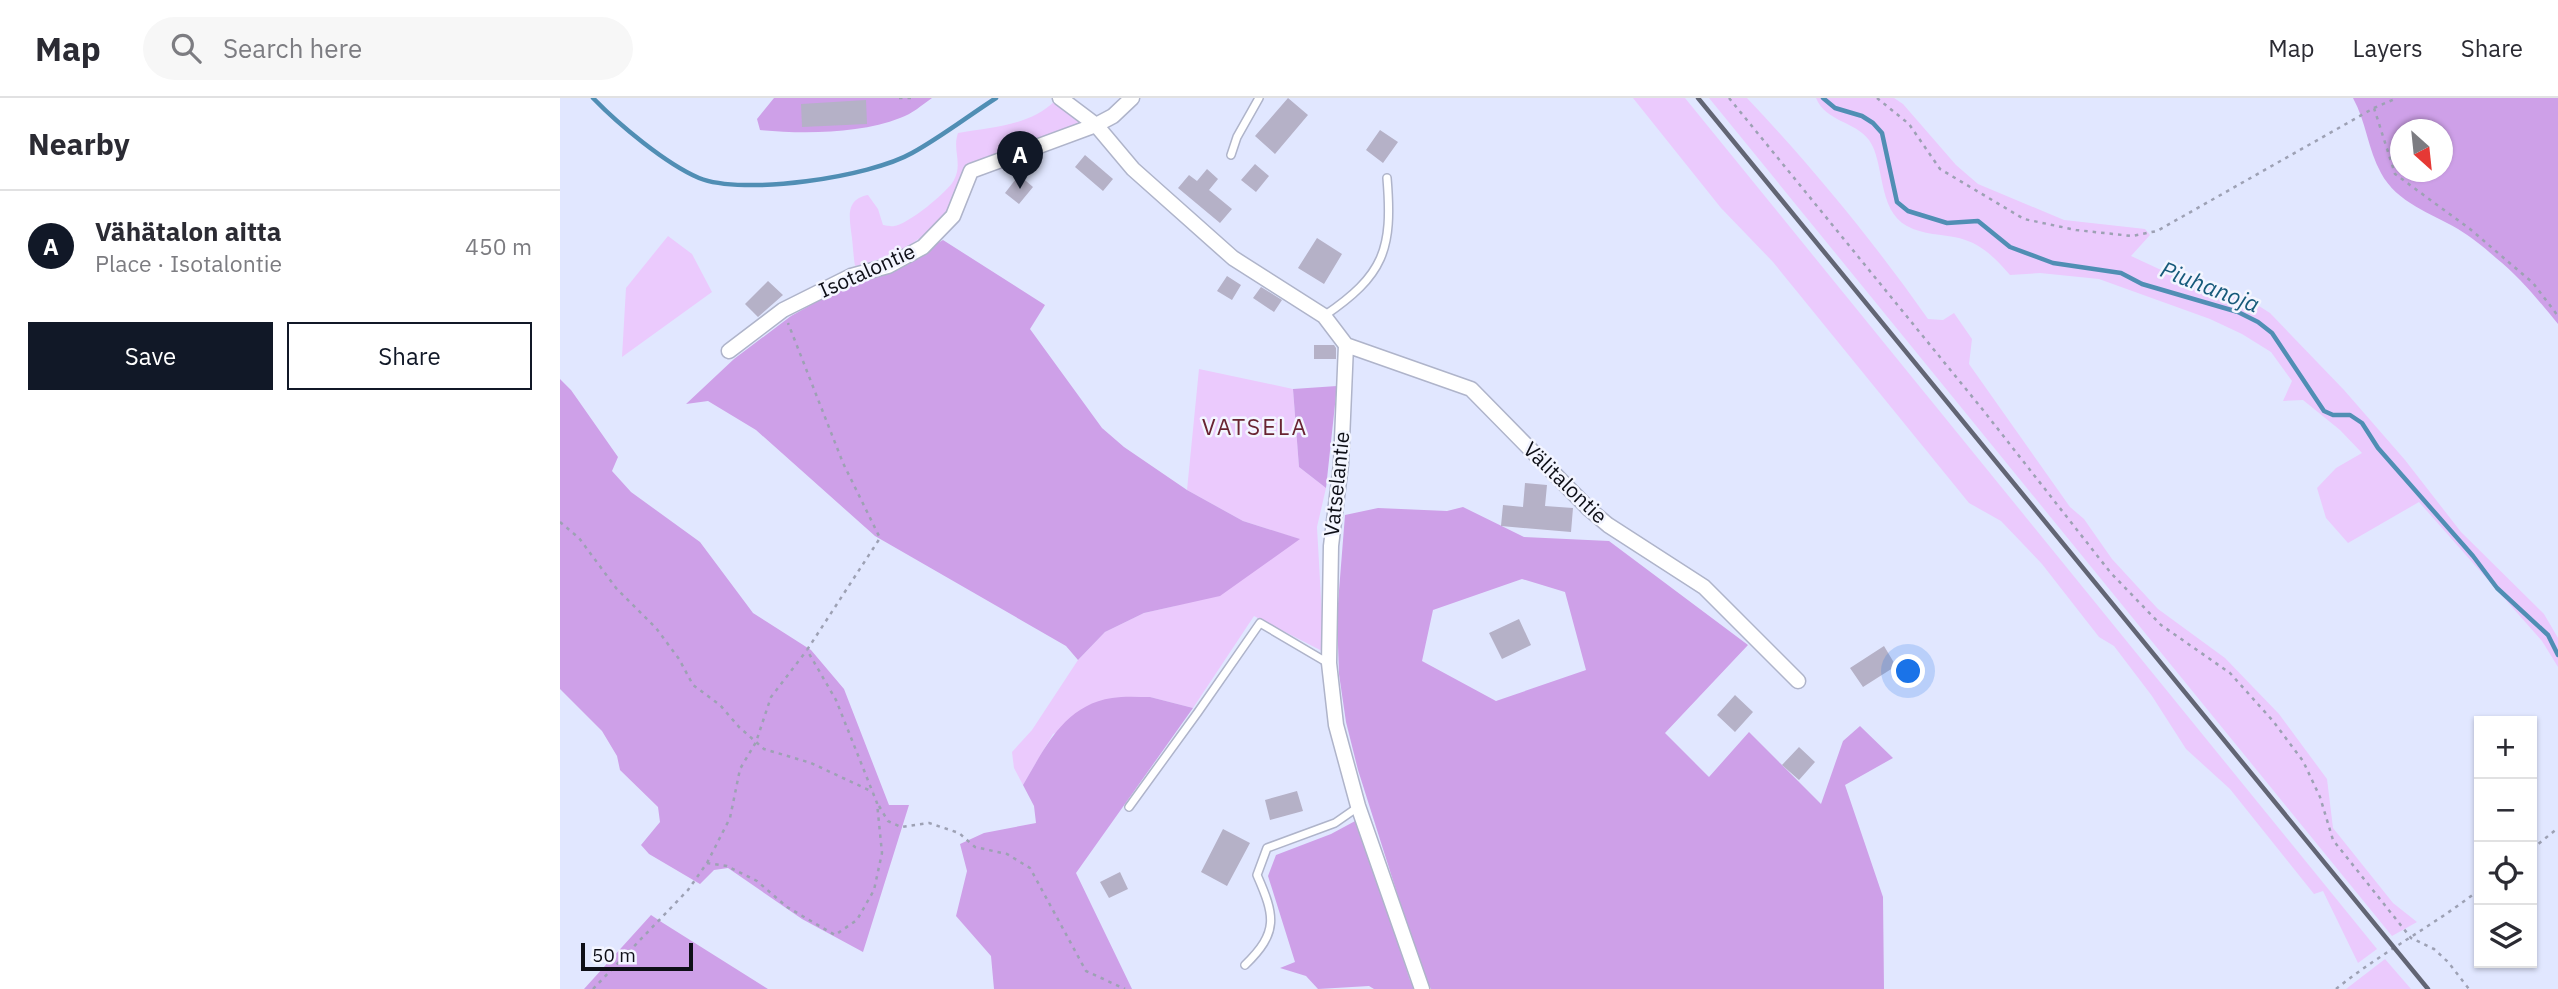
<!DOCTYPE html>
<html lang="en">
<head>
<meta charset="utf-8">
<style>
  :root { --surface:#fff; --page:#f7f7f7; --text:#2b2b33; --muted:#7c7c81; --line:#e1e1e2; --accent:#111827 }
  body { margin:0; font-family:"IBM Plex Sans",sans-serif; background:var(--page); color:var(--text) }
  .controls { position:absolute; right:21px; bottom:21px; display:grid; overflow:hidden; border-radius:0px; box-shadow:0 2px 5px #0004 }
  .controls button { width:63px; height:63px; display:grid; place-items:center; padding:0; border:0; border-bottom:2px solid var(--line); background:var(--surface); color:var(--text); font:35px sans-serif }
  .compass { position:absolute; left:1830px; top:21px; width:63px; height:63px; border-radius:50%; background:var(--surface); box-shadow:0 2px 5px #0004; rotate:153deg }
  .scale { position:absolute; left:21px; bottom:18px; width:112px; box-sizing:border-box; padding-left:7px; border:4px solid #0e0f17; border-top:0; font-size:19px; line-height:24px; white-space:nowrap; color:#0e0f17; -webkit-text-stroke:5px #f3f5ff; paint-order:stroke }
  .you { position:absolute; left:1349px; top:574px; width:24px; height:24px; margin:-18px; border:5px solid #fff; border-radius:50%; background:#1a73e8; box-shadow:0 0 0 10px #1a73e833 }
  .badge { display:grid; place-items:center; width:46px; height:46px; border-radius:50%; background:var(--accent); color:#fff; font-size:23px; font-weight:700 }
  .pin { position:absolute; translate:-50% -58px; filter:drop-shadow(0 2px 4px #0008) }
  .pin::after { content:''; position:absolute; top:37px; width:24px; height:21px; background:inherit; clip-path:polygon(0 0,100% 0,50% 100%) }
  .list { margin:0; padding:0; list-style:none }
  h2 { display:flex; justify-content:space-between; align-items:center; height:91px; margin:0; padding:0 28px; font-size:30px }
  h2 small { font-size:23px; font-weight:400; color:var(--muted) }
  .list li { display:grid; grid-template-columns:46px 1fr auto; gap:21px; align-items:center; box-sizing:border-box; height:112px; padding:0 28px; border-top:2px solid var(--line) }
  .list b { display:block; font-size:26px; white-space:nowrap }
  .list p { margin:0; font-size:23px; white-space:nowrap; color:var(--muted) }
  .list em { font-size:23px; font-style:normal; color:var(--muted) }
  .actions { display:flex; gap:14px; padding:21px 28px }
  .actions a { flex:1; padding:16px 0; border:2px solid var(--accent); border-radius:0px; text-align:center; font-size:24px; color:var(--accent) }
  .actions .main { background:var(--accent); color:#fff }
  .icon { flex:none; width:38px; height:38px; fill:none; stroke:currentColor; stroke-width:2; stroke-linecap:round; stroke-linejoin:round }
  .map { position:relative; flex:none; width:1998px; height:891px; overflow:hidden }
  header { display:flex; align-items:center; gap:42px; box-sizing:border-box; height:98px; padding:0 35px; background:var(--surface); border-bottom:2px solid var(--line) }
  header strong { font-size:33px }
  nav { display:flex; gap:38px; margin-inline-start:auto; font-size:24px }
  .search { width:490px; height:63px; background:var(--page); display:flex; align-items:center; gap:18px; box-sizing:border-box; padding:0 24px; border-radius:38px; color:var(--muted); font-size:26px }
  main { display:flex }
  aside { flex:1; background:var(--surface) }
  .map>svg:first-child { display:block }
  .green { fill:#ebcafd }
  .forest { fill:#cea0e8; fill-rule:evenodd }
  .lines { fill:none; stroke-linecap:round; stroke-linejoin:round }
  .stream { stroke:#508eb4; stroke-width:4.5 }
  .building { fill:#b5b1c7 }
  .service-casing { stroke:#afb4ca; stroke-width:10 }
  .minor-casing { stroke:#afb4ca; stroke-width:17 }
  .path { stroke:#9da1b4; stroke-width:2.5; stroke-dasharray:3.5 5; stroke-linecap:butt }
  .service { stroke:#fff; stroke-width:7 }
  .minor { stroke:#fff; stroke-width:14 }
  .rail { stroke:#626574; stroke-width:4.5 }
  .labels { text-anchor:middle; stroke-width:5; stroke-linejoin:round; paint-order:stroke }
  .street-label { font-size:21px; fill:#0e0f17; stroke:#f3f5ff }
  .water-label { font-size:23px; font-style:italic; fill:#175a7b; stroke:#f3f5ff }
  .neighbourhood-label { font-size:23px; letter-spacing:2px; fill:#692432; stroke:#f3f5ff }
</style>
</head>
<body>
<header>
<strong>Map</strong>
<div class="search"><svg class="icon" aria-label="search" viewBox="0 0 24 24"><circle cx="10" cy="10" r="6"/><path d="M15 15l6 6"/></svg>Search here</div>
<nav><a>Map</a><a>Layers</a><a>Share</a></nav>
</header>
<main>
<aside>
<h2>Nearby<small></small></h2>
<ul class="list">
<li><span class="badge">A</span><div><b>Vähätalon aitta</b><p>Place · Isotalontie</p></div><em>450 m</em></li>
</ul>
<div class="actions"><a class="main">Save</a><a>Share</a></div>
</aside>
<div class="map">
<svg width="1998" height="891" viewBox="0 0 1998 891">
  <rect width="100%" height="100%" fill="#e1e7ff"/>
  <path class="green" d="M1073 0H1125L1817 851 1798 865 1763 793 1754 796 1670 691 1626 651 1592 598 1554 548 1539 539 1482 466 1441 423 1409 405 1213 164 1161 110Z
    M1149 0H1187C1252 69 1314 144 1368 221L1383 222 1394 215 1412 241 1409 266 1510 409 1524 421 1552 461 1598 511 1665 560 1719 616 1767 681 1773 730 1833 805 1857 824 1832 838Z
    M1256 0H1334L1343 6 1396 67 1418 86 1504 122 1585 131 1590 137 1571 158 1599 171 1680 196 1710 215 1784 292 1845 362 1901 434 1984 516 1998 540V569L1982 543 1859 404 1788 445 1766 420 1757 390 1776 370 1802 355 1780 332 1743 302 1723 303 1732 283 1711 254 1682 236 1650 221 1539 181 1480 175 1450 177C1435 160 1422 146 1399 140 1382 136 1363 137 1347 128 1317 112 1325 64 1309 42 1295 23 1266 24 1256 0Z
    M495 3 526 24 406 67C400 81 396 101 387 113 364 144 331 160 295 168 293 156 293 145 291 133 289 116 287 101 308 97L318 111 323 127C325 127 332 129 334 128 347 127 388 94 394 82 403 65 392 52 398 35 432 29 469 28 495 3Z
    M108 138 132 156 152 194 62 259 66 190Z
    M639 271 733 291 739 369 766 390 757 429 764 554 694 518 633 610 590 599 493 636 463 687 454 670 452 654 472 632 518 562 545 534 584 515 615 508 739 441 683 423 627 392Z
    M1825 861 1851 891H1786Z"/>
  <path class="forest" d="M214 0H372C362 7 352 16 340 20 300 36 242 36 200 32L197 21Z
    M1793 0H1998V226C1979 203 1960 179 1936 160 1925 150 1911 139 1898 131 1871 115 1837 105 1821 75 1808 52 1806 23 1793 0ZM1840 32H1882V74H1840Z
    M383 142 485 207 470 231 542 330 564 349 627 392 683 423 740 441 660 498 584 515 545 534 518 562 506 548 315 438 196 332 148 303 126 306 174 261 231 218 294 183 331 172Z
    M0 281 11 292 58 359 52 373 71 394 140 444 193 515 251 552 284 591 329 707H349L303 854 242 821 168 770 154 772 140 786 89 756 81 747 100 724 98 709 60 672 57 658 42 633 0 591Z
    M777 288 766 390 739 369 733 291Z
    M903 409 964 439 1049 443 1188 547 1105 635 1149 679 1189 634 1261 706 1283 643 1300 628 1333 660 1285 687 1323 799 1324 891H871L862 874 798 672 786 624 779 576 777 518 785 417 818 410 887 413ZM962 481 1005 494 1026 572 936 603 862 563 873 512Z
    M590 599 633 610 516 775 572 891H434L431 858 396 818 407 773 400 746 424 735 476 725 474 708 463 687C485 650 504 607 552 600 564 598 578 599 590 599Z
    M797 722 850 882 855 891H814L809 888 758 891 746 878 720 870 735 864 708 778 716 757 771 736Z
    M91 817 103 825 208 891H24Z"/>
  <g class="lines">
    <path class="stream" d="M33 0C58 26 106 66 139 80 183 98 310 79 352 55 381 39 408 18 436 0
      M1263 0 1275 10 1302 18 1313 25 1322 35 1337 104 1348 113 1387 125 1418 123 1450 149 1493 165 1561 175 1582 186 1678 214 1698 224 1712 235 1764 313 1773 317H1790L1802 325 1818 350 1913 458 1937 490 1988 537 1998 557"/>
  </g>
  <path class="building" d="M728 0 748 17 715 56 695 38Z
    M306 2 307 26 242 29 241 6Z
    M820 32 838 44 823 65 806 52Z
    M525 57 553 81 543 93 515 69Z
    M695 66 709 78 696 94 681 82Z
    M647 71 658 81 649 92 672 111 660 125 618 90 629 77 637 83Z
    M459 77 473 89 459 106 445 95Z
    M757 140 782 156 764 186 738 170Z
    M667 178 681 187 672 202 657 193Z
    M208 183 223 197 198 219 185 206Z
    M701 189 722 202 714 214 693 200Z
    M754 247H774L776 250V261H754Z
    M965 385 987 387 985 408 1013 410 1011 434 941 428 943 407 963 409Z
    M959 521 971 547 942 561 929 535Z
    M1324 548 1336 568 1303 589 1290 570Z
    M1175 597 1193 614 1175 634 1157 617Z
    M1239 649 1255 664 1239 682 1222 667Z
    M737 693 743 713 710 722 705 702Z
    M663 731 690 745 667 788 641 774Z
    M560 774 568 791 549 800 540 784Z"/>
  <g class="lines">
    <defs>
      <path id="service" d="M671 57 677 39 699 0
        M764 218C824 177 833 152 827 80
        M569 709 638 614 700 525 768 565
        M685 867C719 834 715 818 697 777L707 750 775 725 798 709"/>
      <path id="minor" d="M500 0 536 27 573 71 673 160 764 218 786 247 781 366 771 448 769 565 776 627 798 708 862 891
        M786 247 911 291 1029 411 1048 427 1144 489 1238 583
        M169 253 223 212 291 178 328 168 363 149 393 118 411 73 536 27 553 18 572 0"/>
    </defs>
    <use href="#service" class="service-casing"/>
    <use href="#minor" class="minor-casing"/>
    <path class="path" d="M339 0H354
      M1169 0 1423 312 1550 474 1601 527 1670 575 1713 623 1743 663 1760 699 1773 742 1851 840 1874 851 1888 864 1909 891
      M1317 0 1349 26 1380 71 1464 121 1516 132 1572 138 1597 133 1814 10 1837 0
      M1814 10 1835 76 1910 131 1973 185 1998 218
      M0 424 19 440 56 490 96 530 119 561 133 587 160 607 179 629 204 651 251 665 313 694
      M319 708 328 723 341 729 369 725 399 735 415 749 447 756 470 770 526 873 565 891
      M1972 751 1998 730
      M147 765 170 720 180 671 196 644 211 599 247 552
      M33 891 128 792 147 765 167 768 197 783 227 809 275 837 297 822 314 792 322 755 317 705 276 602 247 552 320 440 283 365 228 225
      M1776 891C1822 854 1873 828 1919 792"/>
    <use href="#service" class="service"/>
    <use href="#minor" class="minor"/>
    <path class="rail" d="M1138 0 1868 891"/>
  </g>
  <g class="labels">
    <g class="street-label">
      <text transform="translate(307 173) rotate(-24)" y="7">Isotalontie</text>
      <text transform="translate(1005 385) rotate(44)" y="7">Välitalontie</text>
      <text transform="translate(777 386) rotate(-84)" y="7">Vatselantie</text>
    </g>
    <g class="water-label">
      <text transform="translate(1650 189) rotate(21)" y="8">Piuhanoja</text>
    </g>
    <g class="neighbourhood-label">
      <text x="695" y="337">VATSELA</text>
    </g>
  </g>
</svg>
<div class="controls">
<button>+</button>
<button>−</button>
<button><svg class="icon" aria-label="locate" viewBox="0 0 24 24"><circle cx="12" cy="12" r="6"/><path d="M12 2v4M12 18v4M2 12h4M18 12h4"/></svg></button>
<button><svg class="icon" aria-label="layers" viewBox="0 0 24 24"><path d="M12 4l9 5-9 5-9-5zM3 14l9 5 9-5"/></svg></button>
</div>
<svg class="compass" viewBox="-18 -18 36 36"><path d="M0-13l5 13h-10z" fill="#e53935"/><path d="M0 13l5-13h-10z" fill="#7c7c81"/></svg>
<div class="scale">50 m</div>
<div class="you"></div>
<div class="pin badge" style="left:460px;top:91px">A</div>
</div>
</main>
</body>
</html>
